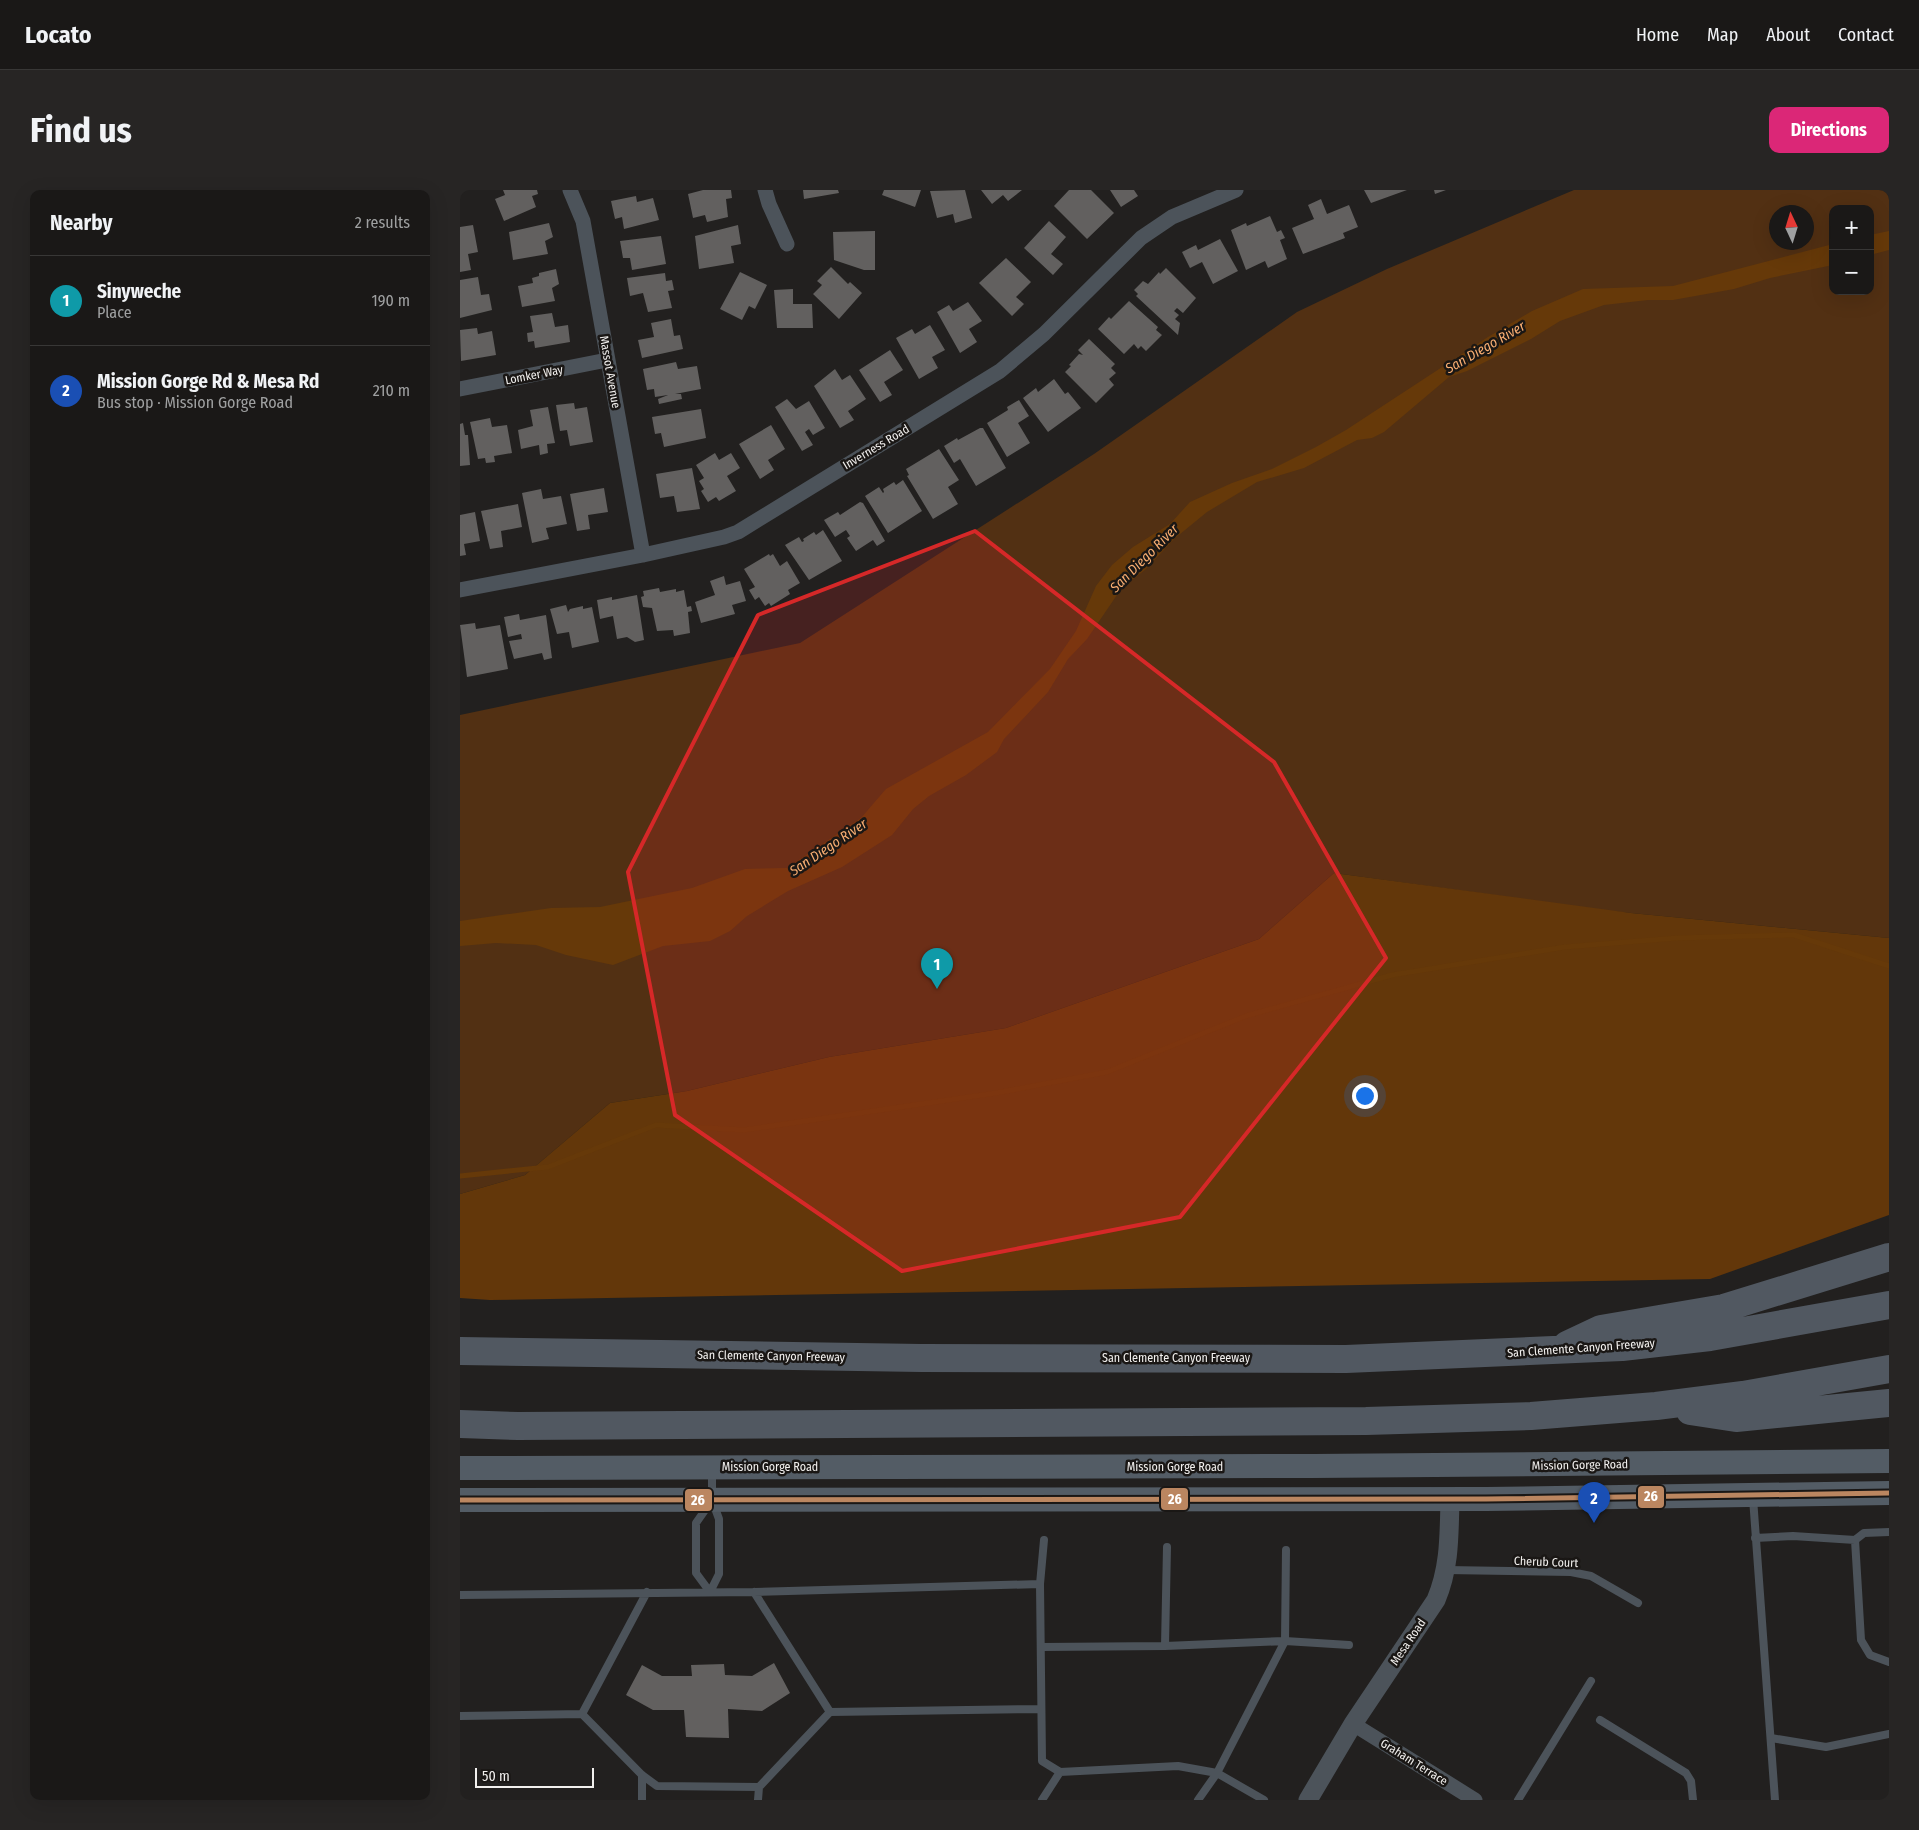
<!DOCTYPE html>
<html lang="en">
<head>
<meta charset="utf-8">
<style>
  :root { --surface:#1a1817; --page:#272524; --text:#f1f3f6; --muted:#9fa0a1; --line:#383736; --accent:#db2777 }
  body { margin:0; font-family:"Fira Sans Condensed",sans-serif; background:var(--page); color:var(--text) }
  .controls { position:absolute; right:15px; top:15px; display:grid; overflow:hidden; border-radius:10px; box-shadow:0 5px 20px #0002 }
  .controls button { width:45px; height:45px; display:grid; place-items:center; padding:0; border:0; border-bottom:1px solid var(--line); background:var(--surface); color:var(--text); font:25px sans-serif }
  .compass { position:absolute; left:1309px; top:15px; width:45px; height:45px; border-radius:50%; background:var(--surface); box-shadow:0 5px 20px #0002; rotate:356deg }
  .scale { position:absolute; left:15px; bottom:12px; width:119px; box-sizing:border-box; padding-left:5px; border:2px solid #f2f0ee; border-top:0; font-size:14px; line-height:18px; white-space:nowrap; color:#f2f0ee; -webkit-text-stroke:4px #1a1715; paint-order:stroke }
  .you { position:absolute; left:904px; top:905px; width:18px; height:18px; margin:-12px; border:4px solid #fff; border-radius:50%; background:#1a73e8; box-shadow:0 0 0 8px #1a73e833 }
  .badge { display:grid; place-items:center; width:32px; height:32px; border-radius:50%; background:var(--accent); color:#fff; font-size:16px; font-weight:700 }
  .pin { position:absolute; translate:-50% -41px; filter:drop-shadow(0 1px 2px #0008) }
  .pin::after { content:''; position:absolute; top:26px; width:18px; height:15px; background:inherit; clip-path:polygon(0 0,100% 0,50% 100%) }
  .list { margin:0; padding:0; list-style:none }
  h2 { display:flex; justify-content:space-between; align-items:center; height:65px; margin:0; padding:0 20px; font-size:21px }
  h2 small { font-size:16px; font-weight:400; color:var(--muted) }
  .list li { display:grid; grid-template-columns:32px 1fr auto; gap:15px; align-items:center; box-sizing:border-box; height:90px; padding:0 20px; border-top:1px solid var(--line) }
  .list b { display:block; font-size:19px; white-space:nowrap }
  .list p { margin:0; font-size:16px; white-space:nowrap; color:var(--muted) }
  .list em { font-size:16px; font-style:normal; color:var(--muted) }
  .map { position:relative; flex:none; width:1429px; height:1610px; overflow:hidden; border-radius:10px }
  header { display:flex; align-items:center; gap:30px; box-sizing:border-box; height:70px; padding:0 25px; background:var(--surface); border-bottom:1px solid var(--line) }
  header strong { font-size:24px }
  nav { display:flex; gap:28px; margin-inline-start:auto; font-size:18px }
  .intro { display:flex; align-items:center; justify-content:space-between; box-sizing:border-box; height:120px; padding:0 30px }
  h1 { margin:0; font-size:35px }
  .button { padding:12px 22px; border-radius:10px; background:var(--accent); color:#fff; font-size:18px; font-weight:700 }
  main { display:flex; gap:30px; padding:0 30px }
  aside { flex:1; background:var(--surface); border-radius:10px; box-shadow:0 5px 20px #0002 }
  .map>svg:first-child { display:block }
  .green { fill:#523013; fill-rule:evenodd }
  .forest { fill:#63370a }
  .water { fill:#663909 }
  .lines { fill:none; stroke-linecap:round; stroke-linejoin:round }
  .stream { stroke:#663909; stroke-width:5 }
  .building { fill:#62605f }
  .service { stroke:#4c535a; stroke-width:8 }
  .minor { stroke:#4c535a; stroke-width:15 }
  .tertiary { stroke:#4c535a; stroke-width:19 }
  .primary { stroke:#535c65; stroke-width:24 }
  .motorway { stroke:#515861; stroke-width:28 }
  .bus-1-casing { stroke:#1a1715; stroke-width:9 }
  .bus-1 { stroke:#bb8660; stroke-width:5 }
  .marked { fill:#d62828; fill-opacity:0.2; stroke:#d62828; stroke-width:4; stroke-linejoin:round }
  .labels { text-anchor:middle; stroke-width:5; stroke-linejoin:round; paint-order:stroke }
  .street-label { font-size:12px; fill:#f2f0ee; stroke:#1a1715 }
  .water-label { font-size:14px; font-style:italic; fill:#f9ae72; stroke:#1a1715 }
  .line-badge { stroke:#1a1715; stroke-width:2 }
  .badge-label { font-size:14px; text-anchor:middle; font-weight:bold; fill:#fff }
</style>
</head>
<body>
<header>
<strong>Locato</strong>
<nav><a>Home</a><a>Map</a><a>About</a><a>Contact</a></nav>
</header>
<div class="intro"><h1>Find us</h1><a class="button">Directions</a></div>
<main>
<aside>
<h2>Nearby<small>2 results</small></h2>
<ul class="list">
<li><span class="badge" style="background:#0f9aa8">1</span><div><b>Sinyweche</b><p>Place</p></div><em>190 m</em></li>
<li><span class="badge" style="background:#1a4fb4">2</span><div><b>Mission Gorge Rd &amp; Mesa Rd</b><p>Bus stop · Mission Gorge Road</p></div><em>210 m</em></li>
</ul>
</aside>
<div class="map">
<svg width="1429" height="1610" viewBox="0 0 1429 1610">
  <rect width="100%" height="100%" fill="#22201f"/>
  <path class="green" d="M1114 0H1429V748L1150 721 874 683 799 749 546 838 369 867 227 901 150 913 65 985 0 1004V525L340 453 634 264 837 122 927 79ZM1373 19H1410V101H1373ZM1316 22H1346V52H1316Z"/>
  <path class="forest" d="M874 683 1171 723 1429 748V1025L1250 1089 30 1110 0 1108V1004L65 985 150 913 227 901 369 867 546 838 799 749Z"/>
  <path class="water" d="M1429 41V60L1410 65V45Z
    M1373 54V75L1310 88 1274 99 1213 110H1188L1144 115 1100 131 1071 149 1007 181 989 187 924 242 912 248 897 250 844 278 797 292 747 322 714 349 686 379 661 399 627 449 608 469 588 502 544 549 537 562 506 585 469 606 453 619 432 645 382 677 328 701 287 726 270 741 250 751 203 756 153 775 106 765 76 755 36 753 0 756V731L91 718 140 717 232 698 285 679 327 678 401 628 426 599 528 542 590 479 616 441 636 396 652 375 673 357 710 334 730 312 772 293 812 279 856 257 886 240 1028 147 1072 121 1123 99 1213 96Z"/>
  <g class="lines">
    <path class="stream" d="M0 986 88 977 196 935 284 940 536 903 647 882 786 826 932 785 1105 757 1217 748 1334 745 1429 776"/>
  </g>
  <path class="building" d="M43 0H77L78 4 72 6 76 17 44 31 35 9 45 5Z
    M243 0H271L272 8 266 9 268 27 247 32 245 25 233 28 228 4Z
    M343 0H378L379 3 344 9Z
    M424 0H461L455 17 422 5Z
    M505 0 512 28 495 33 493 24 477 28 470 1Z
    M521 0H562L548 11 543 5 532 14Z
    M609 0H631L654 23 627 49 594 16Z
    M650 0H674L678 6 661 17Z
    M904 0H947L911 13Z
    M974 0H986L975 4Z
    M176 6 177 12 193 8 199 30 164 39 162 27 155 29 151 11Z
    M861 9 867 24 889 15 898 37 883 43 885 48 843 64 832 38 854 29 848 15Z
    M810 26 817 42 821 40 825 48 820 50 827 69 808 78 805 71 786 80 771 40 786 33 787 36Z
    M589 31 606 47 591 64 603 74 593 85 564 58Z
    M89 33 93 47 85 51 88 64 53 70 49 42Z
    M13 35 18 62 8 64 11 80 0 82V37Z
    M278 35 281 54 271 56 274 73 239 79 235 46Z
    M415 41V80H404L374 70 373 42Z
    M201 46 206 74 172 80 170 68H163L160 51Z
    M760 49 778 81 753 94 742 72 730 78 722 62 736 55 738 60Z
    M546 68 571 92 556 107 564 114 552 126 519 93Z
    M371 77 388 94 390 92 402 103 379 129 353 104 362 95 357 91Z
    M706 78 736 108 723 123 717 118 714 121 719 125 715 129 720 133 718 145 676 106 678 104 674 100 683 91 688 94 699 82 700 84Z
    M96 79 99 94 92 98 95 111 62 117 58 96 73 93 72 88 79 86V83Z
    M280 82 307 95 295 119 289 116 282 130 260 119Z
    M205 83 206 91 212 90 214 100 208 101 212 118 188 122 183 103 170 106 167 88Z
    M18 87 21 105 29 104 32 120 0 128V90Z
    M333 99V114H352L353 138H317L314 100Z
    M669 111 698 137 696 140 702 145 686 161 681 156 678 159 674 154 664 164 638 139 649 127 651 129Z
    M508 112 522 131 509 139 517 152 500 163 477 122 489 115 493 121Z
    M92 123 95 137 108 135 110 152 75 158 74 151 68 152 67 143 73 142 70 126Z
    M211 129 214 146 220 145 223 159 182 168 178 150 194 147 191 133Z
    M470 135 485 160 472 167 478 178 459 189 436 148 452 139 455 144Z
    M17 138 18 144 32 141 36 165 1 171 0 140Z
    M629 149 655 174 651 178 656 183 649 189 654 195 636 213 605 182 611 176 609 175 619 164 623 165 618 160Z
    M430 160 443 180 424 192 432 205 420 212 399 180Z
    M216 172 218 179 237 176 241 199 215 204H221L222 209 199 214 198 209 208 205 195 207 194 199 187 200 183 179Z
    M375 179 382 190 390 185 406 209 388 221 394 230 380 238 354 196Z
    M594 189 605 204 608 202 621 218 588 242 563 208 576 198 578 202Z
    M327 209 336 219 349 211 365 238 353 245 349 239 345 242 353 255 342 261 315 217Z
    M559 210 569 226 558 233 570 253 547 267 527 233 548 220 547 217Z
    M114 213 115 219 127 217 133 252 110 256 107 240 100 241 96 215Z
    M88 217 95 253 87 254 88 263 80 265 79 255 61 259 58 240 73 236 70 220Z
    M241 219 246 248 204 257 201 243 195 244 192 227Z
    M30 228 32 237 47 235 52 263 34 266 35 272 26 273 25 268 18 269 10 232Z
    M3 233 5 245H8L10 275 0 276V234Z
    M311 235 325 259 308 270 314 280 300 289 279 254Z
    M520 238H523L546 278 516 296 500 269 494 273 484 256 497 248 498 250Z
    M479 259 499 290 488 297 498 314 473 329 447 286 449 285 446 279Z
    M255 263 259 270 271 263 280 278 267 286 276 301 259 311 256 307 248 312 241 301 244 299 239 291 244 288 236 275Z
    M232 278 240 319 217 322 214 306 200 308 196 284Z
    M443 290 462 321 428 343 405 306 419 297 423 303 424 302 423 299 434 292 436 295Z
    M144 298 148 322 128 325 130 339 117 341 110 304Z
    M81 299 83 309 101 306 107 334 86 338 89 349 72 353 62 303Z
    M400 312 403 313 425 351 417 356 413 350 396 361 387 348 390 346 386 340 375 347 364 330 378 322 380 325Z
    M58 314 62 337 41 341 43 357 30 359 21 321Z
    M15 322 20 351 4 354 6 365 0 366V325Z
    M363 340 382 371 349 390 325 355 339 347 342 352 344 351 343 349 354 342 356 345Z
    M309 364 310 366 313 364 320 376 327 371 340 393 328 400 330 404 311 416 309 413 305 416 299 407 295 410 289 400 295 397 284 379Z
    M264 386 266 395 280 391 286 411 272 415 275 424 241 433 235 412 255 405 250 391Z
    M199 398 200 402 216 399V402L224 400 227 417 231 416 232 421 228 422 230 443 214 446 213 440 197 441 192 418 183 417 181 407 184 406 183 401Z
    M177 405 184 450 175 452 167 447 157 449 153 426 140 429 137 410 152 407V410Z
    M106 415 108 422 110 419 123 416V419L132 417 139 452 112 458 109 442 97 444 90 419Z
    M59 424 60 430 86 425 92 468 84 470 82 463 54 469 49 451 62 449 61 444 48 447 44 427Z
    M15 433 16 439 40 435 48 479 7 487 0 435Z
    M314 1473 330 1503 302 1521 268 1519 269 1548 226 1547 224 1520H193L166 1505 182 1475 202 1486H232L231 1475 264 1474 265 1485 292 1486Z"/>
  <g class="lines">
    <path class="service" d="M1293 1308 1315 1610
      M250 1313 236 1333V1383L250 1402 259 1384V1329L252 1310V1279
      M1295 1348 1333 1346 1395 1350 1401 1450 1410 1465 1429 1472
      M584 1350 580 1394 582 1571 600 1582 718 1576 757 1583 804 1610
      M1395 1350 1404 1343 1429 1342
      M986 1380 1111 1382 1131 1386 1178 1413
      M294 1402 370 1522 580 1519
      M0 1405 294 1402 580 1394
      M705 1456 707 1357
      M582 1457 705 1456 825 1451 889 1455
      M122 1524 187 1402
      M0 1526 122 1524 182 1585 197 1596 299 1597 370 1522
      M1140 1530 1226 1583 1231 1591 1233 1610
      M1311 1548 1366 1557 1429 1544
      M182 1610V1585
      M298 1610 299 1597
      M582 1610 600 1582
      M738 1610 757 1583 825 1451 826 1360
      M1058 1610 1131 1491"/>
    <path class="minor" d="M110 0 123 31 183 365
      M305 0 309 14 327 54
      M0 199 147 170
      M0 400 183 365 264 347 278 342 540 181 584 144 681 48 712 27 776 0
      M893 1534 1015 1610"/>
    <path class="tertiary" d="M848 1610 893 1534 976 1410C990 1377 989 1345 990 1309"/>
    <path class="primary" d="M0 1278 853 1276 1429 1271
      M0 1310 1026 1309 1429 1303"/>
    <path class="motorway" d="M1107 1155 1141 1139 1264 1118 1429 1067
      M0 1161 461 1168 886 1169 1162 1157 1250 1147 1429 1115
      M1230 1221 1276 1228 1429 1213
      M0 1234 58 1236 906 1231 1071 1226 1196 1216 1283 1205 1429 1179"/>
    <defs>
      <path id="bus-1" d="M0 1310 1026 1309 1429 1303"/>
    </defs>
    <use href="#bus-1" class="bus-1-casing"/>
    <use href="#bus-1" class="bus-1"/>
  </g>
  <path class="marked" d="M515 341 814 572 926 768 720 1027 442 1081 215 925 168 682 298 425Z"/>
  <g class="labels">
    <g class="street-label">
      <text transform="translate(150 182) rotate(80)" y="4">Massot Avenue</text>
      <text transform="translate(74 185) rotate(-11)" y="4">Lomker Way</text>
      <text transform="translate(416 257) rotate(-31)" y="4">Inverness Road</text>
      <text transform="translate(1121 1158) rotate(-4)" y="4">San Clemente Canyon Freeway</text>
      <text transform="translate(311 1166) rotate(1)" y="4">San Clemente Canyon Freeway</text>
      <text x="716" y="1172">San Clemente Canyon Freeway</text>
      <text transform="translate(1120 1275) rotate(-1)" y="4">Mission Gorge Road</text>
      <text x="310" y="1281">Mission Gorge Road</text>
      <text x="715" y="1281">Mission Gorge Road</text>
      <text transform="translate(1086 1372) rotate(2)" y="4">Cherub Court</text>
      <text transform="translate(948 1452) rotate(-56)" y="4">Mesa Road</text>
      <text transform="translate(954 1572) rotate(32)" y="4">Graham Terrace</text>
    </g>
    <g class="water-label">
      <text transform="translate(1025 157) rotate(-30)" y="5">San Diego River</text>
      <text transform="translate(684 368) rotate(-45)" y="5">San Diego River</text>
      <text transform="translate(368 657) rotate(-34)" y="5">San Diego River</text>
    </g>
  </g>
  <g class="line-badge">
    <rect x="1177" y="1295" width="28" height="24" rx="5" fill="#bb8660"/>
    <rect x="700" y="1297" width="29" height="24" rx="5" fill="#bb8660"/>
    <rect x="224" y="1298" width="29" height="24" rx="5" fill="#bb8660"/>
  </g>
  <g class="badge-label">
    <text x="1191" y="1311">26</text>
    <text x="715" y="1314">26</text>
    <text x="238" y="1315">26</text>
  </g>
</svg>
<div class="controls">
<button>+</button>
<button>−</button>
</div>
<svg class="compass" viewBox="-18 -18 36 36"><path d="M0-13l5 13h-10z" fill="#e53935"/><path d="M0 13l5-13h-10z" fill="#9fa0a1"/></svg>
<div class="scale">50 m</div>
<div class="you"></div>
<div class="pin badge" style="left:477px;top:799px;background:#0f9aa8">1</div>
<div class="pin badge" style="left:1134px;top:1333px;background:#1a4fb4">2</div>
</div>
</main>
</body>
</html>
